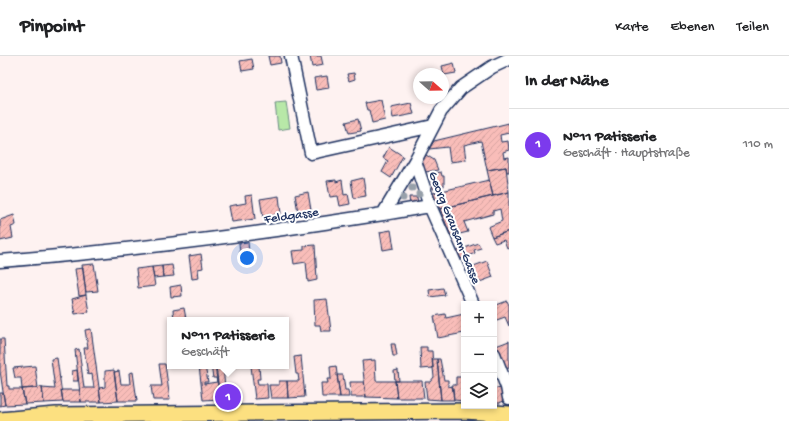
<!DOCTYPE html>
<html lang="de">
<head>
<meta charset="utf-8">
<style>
  :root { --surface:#fff; --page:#f2f2f2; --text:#202124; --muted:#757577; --line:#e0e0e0; --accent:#7c3aed }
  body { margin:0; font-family:"Gochi Hand",sans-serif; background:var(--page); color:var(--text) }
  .controls { position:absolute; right:12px; bottom:12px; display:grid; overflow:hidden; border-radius:0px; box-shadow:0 2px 6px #0003 }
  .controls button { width:36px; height:36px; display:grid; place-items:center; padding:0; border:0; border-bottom:1px solid var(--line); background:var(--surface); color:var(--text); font:20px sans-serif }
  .compass { position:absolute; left:413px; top:12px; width:36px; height:36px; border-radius:50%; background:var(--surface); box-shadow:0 2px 6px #0003; rotate:110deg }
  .you { position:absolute; left:247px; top:202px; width:14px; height:14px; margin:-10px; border:3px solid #fff; border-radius:50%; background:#1a73e8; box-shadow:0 0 0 6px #1a73e833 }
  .badge { display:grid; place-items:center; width:26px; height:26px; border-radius:50%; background:var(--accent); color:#fff; font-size:13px; font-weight:700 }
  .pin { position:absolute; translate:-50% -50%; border:2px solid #fff; box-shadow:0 1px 4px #0006 }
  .popup { position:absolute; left:167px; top:261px; width:122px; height:52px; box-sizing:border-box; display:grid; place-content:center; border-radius:0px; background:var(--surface); filter:drop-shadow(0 1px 3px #0005); font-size:13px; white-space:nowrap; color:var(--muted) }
  .popup b { font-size:15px; color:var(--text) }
  .popup::after { content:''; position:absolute; left:50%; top:100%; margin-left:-8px; border:8px solid transparent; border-top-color:var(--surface) }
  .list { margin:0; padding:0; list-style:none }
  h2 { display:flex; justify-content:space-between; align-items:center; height:52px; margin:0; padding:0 16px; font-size:17px }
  h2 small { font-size:13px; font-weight:400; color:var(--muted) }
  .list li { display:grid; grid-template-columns:26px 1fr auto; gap:12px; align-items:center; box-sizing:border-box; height:72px; padding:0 16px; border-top:1px solid var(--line) }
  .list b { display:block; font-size:15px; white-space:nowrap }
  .list p { margin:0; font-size:13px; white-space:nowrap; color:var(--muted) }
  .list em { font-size:13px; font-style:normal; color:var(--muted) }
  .icon { flex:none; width:22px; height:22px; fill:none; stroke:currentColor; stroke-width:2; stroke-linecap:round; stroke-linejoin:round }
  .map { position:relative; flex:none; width:509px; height:365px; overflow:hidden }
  header { display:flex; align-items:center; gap:24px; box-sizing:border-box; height:56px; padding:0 20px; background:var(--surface); border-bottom:1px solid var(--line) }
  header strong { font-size:19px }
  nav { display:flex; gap:22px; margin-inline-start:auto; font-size:14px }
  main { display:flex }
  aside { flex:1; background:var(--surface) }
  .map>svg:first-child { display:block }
  .park { fill:#b8e8a8; stroke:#6a8c83 }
  .building { fill:url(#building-hatch); stroke:#1b2f5e }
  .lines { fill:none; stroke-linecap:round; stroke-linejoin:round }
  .minor-casing { stroke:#1b2f5e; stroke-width:15 }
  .major-casing { stroke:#1b2f5e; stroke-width:18 }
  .minor { stroke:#fff; stroke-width:12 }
  .major { stroke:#fce080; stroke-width:15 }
  .tree { fill:#97a0aa }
  .labels { text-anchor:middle; stroke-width:4; stroke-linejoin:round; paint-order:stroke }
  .street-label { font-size:13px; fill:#1b2f5e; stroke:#fff }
</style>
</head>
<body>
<header>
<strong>Pinpoint</strong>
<nav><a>Karte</a><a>Ebenen</a><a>Teilen</a></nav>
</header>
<main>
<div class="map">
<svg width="509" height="365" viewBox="0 0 509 365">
  <defs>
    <pattern id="building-hatch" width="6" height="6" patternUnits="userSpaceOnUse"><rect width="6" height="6" fill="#f9bdb9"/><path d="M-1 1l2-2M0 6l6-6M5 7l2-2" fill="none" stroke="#d5a3a1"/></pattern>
  </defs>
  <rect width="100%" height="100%" fill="#fef2f1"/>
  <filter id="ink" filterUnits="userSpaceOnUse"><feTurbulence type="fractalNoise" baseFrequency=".025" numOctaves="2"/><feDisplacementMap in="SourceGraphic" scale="8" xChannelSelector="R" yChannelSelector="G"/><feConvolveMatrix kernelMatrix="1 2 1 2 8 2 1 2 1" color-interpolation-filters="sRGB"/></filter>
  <g filter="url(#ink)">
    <path class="park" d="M286 46 290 72 278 74 275 47Z"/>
    <path class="building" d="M268 0H280L281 7 270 9Z
      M310 0H321L323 9 312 11Z
      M252 3 254 13 242 15 240 5Z
      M454 7 456 17 444 19 442 10Z
      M354 17 355 23 349 25 347 18Z
      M327 20 329 32 316 34 314 22Z
      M381 44 385 64 372 67 369 54H367L365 47Z
      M411 47 414 58 393 62 391 51Z
      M358 63 361 75 349 77 346 66Z
      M509 67V77L500 79 501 86 508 85 509 94 503 96 504 102 509 101V116H507L506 111 487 114 481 85 464 89 466 104 450 106 448 91 429 93 434 85Z
      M389 91 403 100 391 122 382 116 388 105 383 102Z
      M426 99 434 104 438 114 425 116 421 107Z
      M506 111 509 136 493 140 487 114Z
      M441 116 442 120H444V130L433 133 430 118Z
      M363 122 366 140 354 142 351 125Z
      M336 124V126L342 124 344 139 348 138 350 148 340 150 338 140 330 141 327 125Z
      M489 124 493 140 440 153 433 137Z
      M308 136 311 154 298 156 295 139Z
      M509 136V175L492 181 488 171 502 165 500 153 493 155V158L464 166 468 176 451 180 440 153Z
      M252 139 255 163 232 166 229 150 246 147 245 140Z
      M279 140 281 158 263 161 260 143Z
      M409 141H417L418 148 410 149Z
      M14 159 16 169 11 171 13 182 0 185V164Z
      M391 174 394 192 383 194 380 176Z
      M509 175V191L507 192 504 184 495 187 492 181Z
      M248 186 250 206 241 207 239 187Z
      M478 187 481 192 474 194 475 197 461 203 457 195Z
      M315 189 317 224 308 226 306 206 294 208 292 195 304 194V190Z
      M201 198 203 212 198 213 199 222 192 223 189 200Z
      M487 205 493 221 477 227 471 211Z
      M94 208 98 235 86 236 82 209Z
      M172 209 174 220 163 221 162 210Z
      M162 210 163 221 154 222 152 211Z
      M152 211 155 230 138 232 136 213Z
      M83 212 86 239 79 240 75 213Z
      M181 229 182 240 171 241 170 231Z
      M443 232 445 239 430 241 429 234Z
      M86 239 89 256 75 258 72 243Z
      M327 243 331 275H321L320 269H315L314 244Z
      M507 245 509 249V270L505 261 494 265V250Z
      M184 252 186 263 174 264 173 254Z
      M445 258 446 262 464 258V277L438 282 434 260Z
      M91 273 101 346H81L75 294 79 293 84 332H94L92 318 88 319 84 292H88L85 274Z
      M0 283H4L7 330H9V333H22L25 348 5 349 0 315Z
      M509 285V312L505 314 496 290Z
      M391 288H395L397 300H393Z
      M420 291H427V295H432L433 312 421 313Z
      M301 300 305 341 288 342 287 325H299L298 318H296L294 301Z
      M57 302 63 346 44 347 42 332 55 333 51 303Z
      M432 303H437L441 344 427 343 425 326H430L434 321Z
      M437 303H440L444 324H448V330L453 331 454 344H441Z
      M375 304 376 325H395L397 342 366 341 362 305Z
      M159 308H165L170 344H153L151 330H162Z
      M35 310 38 332 22 333 21 322H15L13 312Z
      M199 310H205L208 326H204V328L217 326 216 322H213L211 310H215L220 343 203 344Z
      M216 310H223L225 332 233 331 235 343H220Z
      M251 310H259L260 323H257L258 328H267L268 342 255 343Z
      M336 310 340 341H322L321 327H328L327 323H331L330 311Z
      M77 314 78 325H73L72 315Z
      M114 314 118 345 101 346 99 332 105 331V315Z
      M398 314 399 325H395L394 315Z
      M119 315 121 328H130L129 317 133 316 137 345H118L114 316Z
      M337 319H343L345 334H348L349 341H340Z
      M456 321H463L464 325V345L454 344 452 329H456Z
      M279 325H287L288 342H271L269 329H279Z
      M395 325H422L424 342H397Z
      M350 326H364L366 341H351Z
      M42 331 44 347 25 348 22 333Z
      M494 332 504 333 503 345 500 347H494Z
      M61 334H80L81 346H63Z
      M0 337H3L5 349 0 350Z"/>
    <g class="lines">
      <defs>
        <path id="minor" d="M291 0 311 97 433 70
          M415 105 430 150 473 248
          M383 158 430 150
          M0 205C128 195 256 178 383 158L415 105 441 55 461 32 492 11 509 3
          M494 298 507 331 509 342"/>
        <path id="major" d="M0 364 56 359 465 355 509 358"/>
      </defs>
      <use href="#minor" class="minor-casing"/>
      <use href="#major" class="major-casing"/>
      <use href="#minor" class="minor"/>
      <use href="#major" class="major"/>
    </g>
    <g class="tree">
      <circle cx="412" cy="132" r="3.5"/>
      <circle cx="419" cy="138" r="3.5"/>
      <circle cx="403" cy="142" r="3.5"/>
    </g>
  </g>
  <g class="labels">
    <g class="street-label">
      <text transform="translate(291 158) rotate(-8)" y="5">Feldgasse</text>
      <text transform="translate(456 171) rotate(68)" y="5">Georg Grausam-Gasse</text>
    </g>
  </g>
</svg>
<div class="controls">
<button>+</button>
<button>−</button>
<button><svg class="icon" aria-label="layers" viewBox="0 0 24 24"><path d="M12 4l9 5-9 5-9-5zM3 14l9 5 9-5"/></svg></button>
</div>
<svg class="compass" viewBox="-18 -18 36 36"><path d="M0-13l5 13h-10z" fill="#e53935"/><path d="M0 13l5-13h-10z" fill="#757577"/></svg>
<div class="you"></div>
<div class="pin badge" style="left:228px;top:341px">1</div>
<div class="popup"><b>N°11 Patisserie</b>Geschäft</div>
</div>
<aside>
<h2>In der Nähe<small></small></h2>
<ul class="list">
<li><span class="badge">1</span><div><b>N°11 Patisserie</b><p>Geschäft · Hauptstraße</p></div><em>110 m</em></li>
</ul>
</aside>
</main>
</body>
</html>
